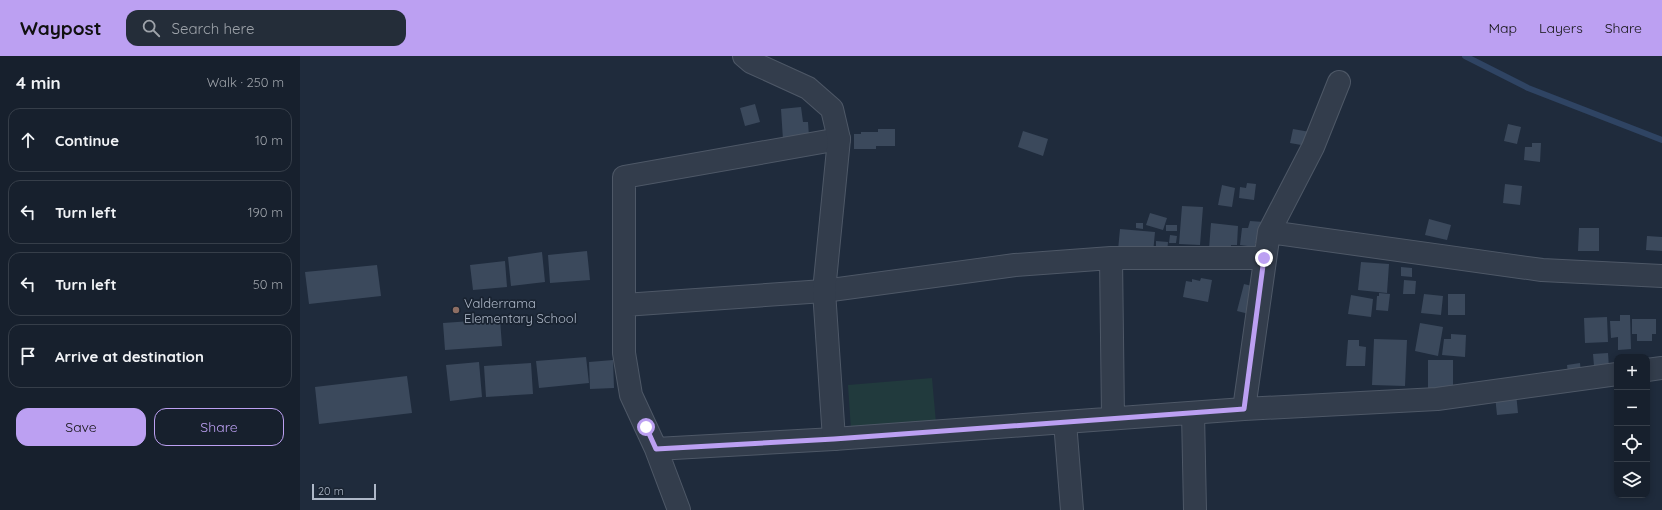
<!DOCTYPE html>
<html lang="en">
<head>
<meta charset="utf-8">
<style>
  :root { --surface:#17202d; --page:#242d39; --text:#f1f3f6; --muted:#9ea3aa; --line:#363e49; --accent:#bca0f2 }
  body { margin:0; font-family:Quicksand,sans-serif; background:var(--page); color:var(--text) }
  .controls { position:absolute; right:12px; bottom:12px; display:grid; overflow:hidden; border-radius:8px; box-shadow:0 2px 6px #0003 }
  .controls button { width:36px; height:36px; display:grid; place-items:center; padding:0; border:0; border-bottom:1px solid var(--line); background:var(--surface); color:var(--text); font:20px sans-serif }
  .scale { position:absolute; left:12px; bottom:10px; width:64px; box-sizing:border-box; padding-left:4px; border:2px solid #aeb8c8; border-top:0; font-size:11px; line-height:14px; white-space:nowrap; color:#aeb8c8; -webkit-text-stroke:3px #192331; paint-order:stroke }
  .stop { position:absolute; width:12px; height:12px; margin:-9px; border:3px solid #bca0f2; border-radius:50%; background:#fff }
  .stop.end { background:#bca0f2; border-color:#fff; box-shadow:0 1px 4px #0008 }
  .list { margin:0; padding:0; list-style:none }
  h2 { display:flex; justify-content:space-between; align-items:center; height:52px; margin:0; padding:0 16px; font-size:17px }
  h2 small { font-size:13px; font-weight:400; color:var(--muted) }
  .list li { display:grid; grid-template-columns:26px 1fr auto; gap:12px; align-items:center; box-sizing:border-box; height:64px; margin:0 8px 8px; padding:0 8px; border:1px solid var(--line); border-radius:12px }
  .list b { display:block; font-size:15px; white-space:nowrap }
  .list em { font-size:13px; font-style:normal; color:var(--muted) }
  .actions { display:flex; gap:8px; padding:12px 16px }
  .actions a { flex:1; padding:9px 0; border:1px solid var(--accent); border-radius:12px; text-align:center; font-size:14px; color:var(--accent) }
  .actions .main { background:var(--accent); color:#111 }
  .icon { flex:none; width:22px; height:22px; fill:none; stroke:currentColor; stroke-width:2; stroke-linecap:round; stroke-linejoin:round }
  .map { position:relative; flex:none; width:1362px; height:454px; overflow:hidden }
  header { display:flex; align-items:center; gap:24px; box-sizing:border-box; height:56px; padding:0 20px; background:var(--accent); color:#111 }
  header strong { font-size:19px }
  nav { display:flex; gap:22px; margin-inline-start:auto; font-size:14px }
  .search { width:280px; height:36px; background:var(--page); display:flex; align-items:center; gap:10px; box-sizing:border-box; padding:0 14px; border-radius:12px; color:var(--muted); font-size:15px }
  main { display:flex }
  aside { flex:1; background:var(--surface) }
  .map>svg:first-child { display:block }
  .green { fill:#213a3d }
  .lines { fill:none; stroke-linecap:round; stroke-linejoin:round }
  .stream { stroke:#2f4463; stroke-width:6 }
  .building { fill:#3b495c }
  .minor-casing { stroke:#4e5867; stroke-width:24 }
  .tertiary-casing { stroke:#4e5867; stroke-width:24 }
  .minor { stroke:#333d4c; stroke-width:22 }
  .tertiary { stroke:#333d4c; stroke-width:22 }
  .route { stroke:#bca0f2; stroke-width:5 }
  .education-dot { fill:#8d6e63; stroke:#192331; stroke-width:1.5 }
  .labels { text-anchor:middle; stroke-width:3.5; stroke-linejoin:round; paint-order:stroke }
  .poi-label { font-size:13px; fill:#aeb8c8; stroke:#192331; text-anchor:start }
</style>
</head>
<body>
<header>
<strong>Waypost</strong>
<div class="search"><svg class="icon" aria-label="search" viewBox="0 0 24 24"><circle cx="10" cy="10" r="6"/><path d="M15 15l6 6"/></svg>Search here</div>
<nav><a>Map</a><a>Layers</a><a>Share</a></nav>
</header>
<main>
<aside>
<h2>4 min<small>Walk · 250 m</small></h2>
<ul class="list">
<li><svg class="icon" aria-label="ahead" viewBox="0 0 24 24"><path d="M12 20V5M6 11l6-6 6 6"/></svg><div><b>Continue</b></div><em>10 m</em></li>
<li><svg class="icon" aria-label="left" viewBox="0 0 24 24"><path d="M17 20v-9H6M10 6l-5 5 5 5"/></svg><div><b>Turn left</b></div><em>190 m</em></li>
<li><svg class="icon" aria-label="left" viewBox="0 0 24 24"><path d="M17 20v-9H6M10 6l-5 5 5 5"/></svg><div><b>Turn left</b></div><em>50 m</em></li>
<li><svg class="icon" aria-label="arrive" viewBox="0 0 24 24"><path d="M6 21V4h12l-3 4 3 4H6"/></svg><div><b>Arrive at destination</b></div></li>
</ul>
<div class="actions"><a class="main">Save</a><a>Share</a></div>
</aside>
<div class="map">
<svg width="1362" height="454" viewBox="0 0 1362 454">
  <rect width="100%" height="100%" fill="#1f2b3c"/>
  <path class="green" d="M632 322 636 367 551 374 548 329Z"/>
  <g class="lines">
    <path class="stream" d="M1165 0 1228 32 1362 84"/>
  </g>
  <path class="building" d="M455 48 460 66 445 70 440 52Z
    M501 51 503 66H508L509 81 483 84 481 53Z
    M1208 68 1221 71 1217 88 1204 85Z
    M578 73H595V90H576V93H554V78H561V76H578Z
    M993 73 1010 76 1007 90 990 87Z
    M723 75 748 83 743 100 718 91Z
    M1232 87H1241L1240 106 1224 104 1225 91H1232Z
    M947 127 956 128 954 144 939 142 940 131 946 132Z
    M1205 128 1222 130 1220 149 1203 147Z
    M922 129 935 132 932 151 918 149Z
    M882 150 903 151 900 189 879 188Z
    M850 157 867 162 863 174 846 169Z
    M1129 163 1151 169 1147 184 1125 179Z
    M950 165 964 166 959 188 955 187V191L940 189 942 172H948Z
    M836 167H843V173L836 172Z
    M911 167 938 170 937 189H931V195L909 193Z
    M866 169H877V175H866Z
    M1279 172H1299V195H1278Z
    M820 173 855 176 853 197 818 194Z
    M870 179 877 180 876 187H869Z
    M1347 180 1362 181V195L1346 194Z
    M856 185 868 186 867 196H856Z
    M287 195 290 224 250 227 248 199Z
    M242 196 245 226 211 230 208 201Z
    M205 205 207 231 173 234 170 209Z
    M1061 206 1089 208 1087 237 1058 234Z
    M77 209 81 240 9 248 5 216Z
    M1101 211 1112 212V221L1101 220Z
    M901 222 912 224 908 246 883 241 886 225 892 226V223L900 225Z
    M1104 224 1116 225 1115 238H1103Z
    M944 228 960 232 953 259 937 255Z
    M1079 237 1090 238 1088 255 1076 254 1077 240H1079Z
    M1124 238 1143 240 1141 259 1121 257Z
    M1148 238H1165V259H1148Z
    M1051 239 1073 243 1071 261 1048 258Z
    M1320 259H1330L1331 293 1318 294V281L1311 282 1310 265H1320Z
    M1307 261 1308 286 1285 287 1284 262Z
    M200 263 202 290 145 294 143 267Z
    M1332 263H1356V278H1352V285H1337V278H1332Z
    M1120 267 1143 271 1138 300 1115 295Z
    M1151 278 1166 279 1165 301 1142 299 1144 283H1151Z
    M1074 283 1107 284 1105 330 1072 329Z
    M1048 284H1059V290L1066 291 1065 310H1046Z
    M1308 297 1309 312 1301 309 1294 310 1293 298Z
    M286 301 289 327 239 332 236 305Z
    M313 304 314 332 290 333 289 306Z
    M1128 304H1153V331H1142V339H1128Z
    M179 306 182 341 150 345 146 309Z
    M231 307 233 338 186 341 184 310Z
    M1280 307 1281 316 1268 318 1267 309Z
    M107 320 112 357 19 368 15 331Z
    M1216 337 1218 357 1197 359 1195 340Z"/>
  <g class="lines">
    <defs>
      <path id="minor" d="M969 176 1242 214 1362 220
        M811 202 813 361
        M324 249 524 235 715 209 811 202H964
        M1347 314 1362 312
        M944 353 969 176 1013 91 1039 26
        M893 357 895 454
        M765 366 944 353 1137 343 1317 318
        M356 393 534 383 765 366 772 454
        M379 454 356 393 331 339 324 297V121L539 83"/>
      <path id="tertiary" d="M444 0 451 6 508 32 532 53 539 83 524 235 534 383"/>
    </defs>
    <use href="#minor" class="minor-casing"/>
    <use href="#tertiary" class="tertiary-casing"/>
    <use href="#minor" class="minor"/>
    <use href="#tertiary" class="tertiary"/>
  </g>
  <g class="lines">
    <path class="route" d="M346 371 356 393 534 383 944 353 964 202"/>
  </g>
  <circle class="education-dot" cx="156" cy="254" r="4"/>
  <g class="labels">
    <g class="poi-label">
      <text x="164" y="252">Valderrama<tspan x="164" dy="15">Elementary School</tspan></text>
    </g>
  </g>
</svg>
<div class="controls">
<button>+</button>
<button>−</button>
<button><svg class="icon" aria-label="locate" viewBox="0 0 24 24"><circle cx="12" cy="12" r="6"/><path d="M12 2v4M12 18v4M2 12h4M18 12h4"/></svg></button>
<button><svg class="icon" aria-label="layers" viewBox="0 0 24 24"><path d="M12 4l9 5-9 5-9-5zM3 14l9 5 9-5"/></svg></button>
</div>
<div class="scale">20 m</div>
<div class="stop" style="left:346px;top:371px"></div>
<div class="stop end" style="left:964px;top:202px"></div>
</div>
</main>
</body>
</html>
